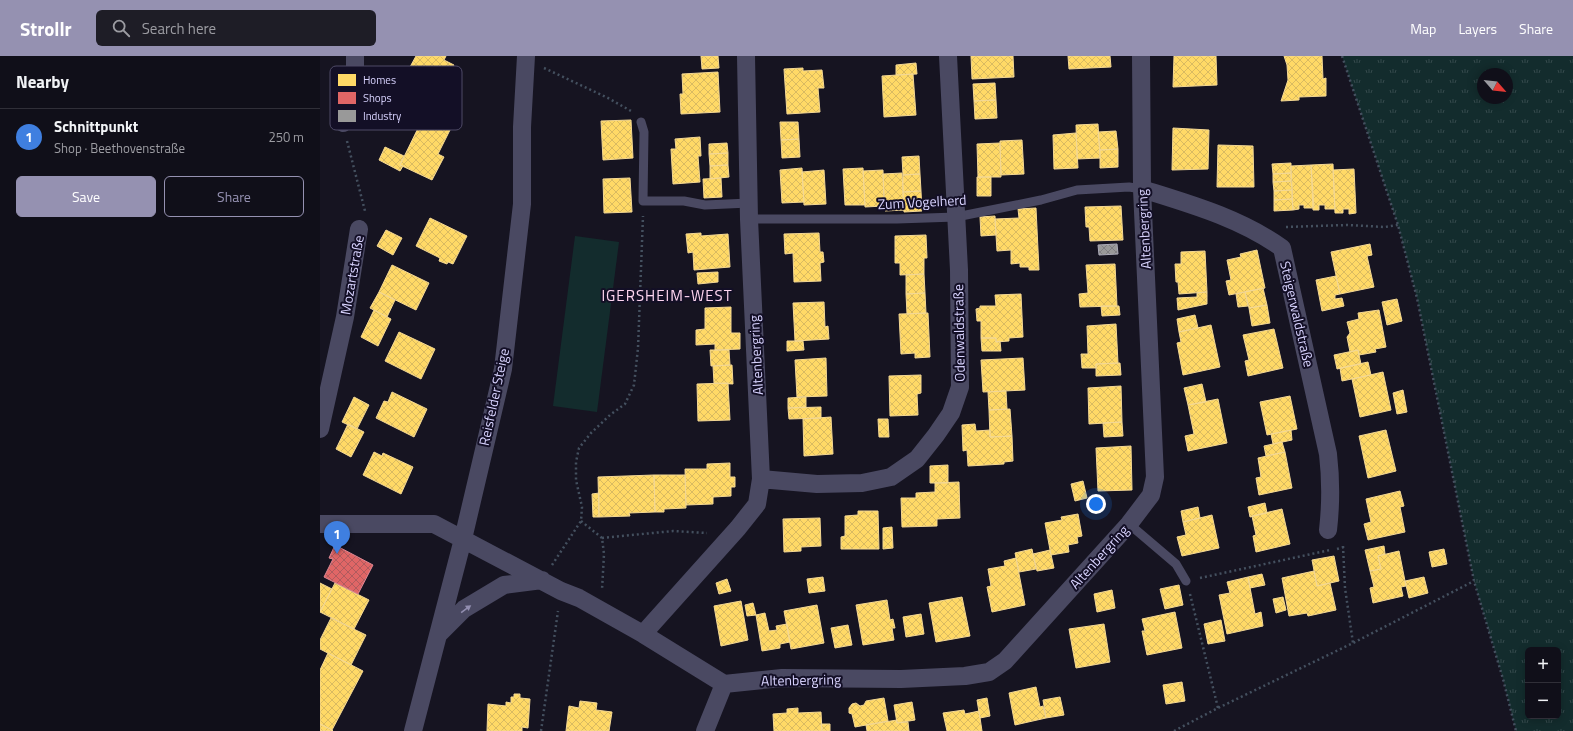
<!DOCTYPE html>
<html lang="en">
<head>
<meta charset="utf-8">
<style>
  :root { --surface:#100f19; --page:#1e1d26; --text:#f1f3f6; --muted:#9c9ca2; --line:#302f38; --accent:#9591b1 }
  body { margin:0; font-family:"Titillium Web",sans-serif; background:var(--page); color:var(--text) }
  .controls { position:absolute; right:12px; bottom:12px; display:grid; overflow:hidden; border-radius:6px; box-shadow:0 2px 10px #0003 }
  .controls button { width:36px; height:36px; display:grid; place-items:center; padding:0; border:0; border-bottom:1px solid var(--line); background:var(--surface); color:var(--text); font:20px sans-serif }
  .compass { position:absolute; left:1157px; top:12px; width:36px; height:36px; border-radius:50%; background:var(--surface); box-shadow:0 2px 10px #0003; rotate:118deg }
  .you { position:absolute; left:776px; top:448px; width:14px; height:14px; margin:-10px; border:3px solid #fff; border-radius:50%; background:#1a73e8; box-shadow:0 0 0 6px #1a73e833 }
  .badge { display:grid; place-items:center; width:26px; height:26px; border-radius:50%; background:var(--accent); color:#fff; font-size:13px; font-weight:700 }
  .pin { position:absolute; translate:-50% -33px; filter:drop-shadow(0 1px 2px #0008) }
  .pin::after { content:''; position:absolute; top:21px; width:14px; height:12px; background:inherit; clip-path:polygon(0 0,100% 0,50% 100%) }
  .list { margin:0; padding:0; list-style:none }
  h2 { display:flex; justify-content:space-between; align-items:center; height:52px; margin:0; padding:0 16px; font-size:17px }
  h2 small { font-size:13px; font-weight:400; color:var(--muted) }
  .list li { display:grid; grid-template-columns:26px 1fr auto; gap:12px; align-items:center; box-sizing:border-box; height:56px; padding:0 16px; border-top:1px solid var(--line) }
  .list b { display:block; font-size:15px; white-space:nowrap }
  .list p { margin:0; font-size:13px; white-space:nowrap; color:var(--muted) }
  .list em { font-size:13px; font-style:normal; color:var(--muted) }
  .actions { display:flex; gap:8px; padding:12px 16px }
  .actions a { flex:1; padding:9px 0; border:1px solid var(--accent); border-radius:6px; text-align:center; font-size:14px; color:var(--accent) }
  .actions .main { background:var(--accent); color:#fff }
  .icon { flex:none; width:22px; height:22px; fill:none; stroke:currentColor; stroke-width:2; stroke-linecap:round; stroke-linejoin:round }
  .map { position:relative; flex:none; width:1253px; height:675px; overflow:hidden }
  header { display:flex; align-items:center; gap:24px; box-sizing:border-box; height:56px; padding:0 20px; background:var(--accent); color:#fff }
  header strong { font-size:19px }
  nav { display:flex; gap:22px; margin-inline-start:auto; font-size:14px }
  .search { width:280px; height:36px; background:var(--page); display:flex; align-items:center; gap:10px; box-sizing:border-box; padding:0 14px; border-radius:6px; color:var(--muted); font-size:15px }
  main { display:flex }
  aside { flex:1; background:var(--surface) }
  .map>svg:first-child { display:block }
  .grass { fill:url(#grass-tufts); fill-rule:evenodd }
  .garden { fill:#132c2d }
  .homes { fill:url(#homes-cross-hatch); stroke:#f4d894 }
  .shops { fill:url(#shops-cross-hatch); stroke:#de8794 }
  .industry { fill:url(#industry-cross-hatch); stroke:#acabb8 }
  .lines { fill:none; stroke-linecap:round; stroke-linejoin:round }
  .path { stroke:#44505f; stroke-width:2.5; stroke-dasharray:2 3; stroke-linecap:butt }
  .lane { stroke:#4a4962; stroke-width:9 }
  .street { stroke:#4a4962; stroke-width:18 }
  .oneway { fill:#928eb0 }
  .labels { text-anchor:middle; stroke-width:4; stroke-linejoin:round; paint-order:stroke }
  .street-label { font-size:14px; fill:#d9d4ff; stroke:#130f26 }
  .neighbourhood-label { font-size:15px; letter-spacing:1px; fill:#ffd6f0; stroke:#130f26 }
  .key { fill:#130f26; stroke:#4e4a67; stroke-width:1 }
  .key-label { font-size:11px; fill:#d9d4ff }
</style>
</head>
<body>
<header>
<strong>Strollr</strong>
<div class="search"><svg class="icon" aria-label="search" viewBox="0 0 24 24"><circle cx="10" cy="10" r="6"/><path d="M15 15l6 6"/></svg>Search here</div>
<nav><a>Map</a><a>Layers</a><a>Share</a></nav>
</header>
<main>
<aside>
<h2>Nearby<small></small></h2>
<ul class="list">
<li><span class="badge" style="background:#3f7fe0">1</span><div><b>Schnittpunkt</b><p>Shop · Beethovenstraße</p></div><em>250 m</em></li>
</ul>
<div class="actions"><a class="main">Save</a><a>Share</a></div>
</aside>
<div class="map">
<svg width="1253" height="675" viewBox="0 0 1253 675">
  <defs>
    <pattern id="grass-tufts" width="24" height="20" patternUnits="userSpaceOnUse"><rect width="24" height="20" fill="#132c2d"/><path d="M3 7l-1-3M5 7V3M7 7l1-3M15 17l-1-3M17 17v-4M19 17l1-3" fill="none" stroke="#354a4c"/></pattern>
    <pattern id="homes-cross-hatch" width="8" height="8" patternUnits="userSpaceOnUse"><rect width="8" height="8" fill="#ffd966"/><path d="M0 0l8 8M0 8l8-8" fill="none" stroke="#d9ba61"/></pattern>
    <pattern id="shops-cross-hatch" width="8" height="8" patternUnits="userSpaceOnUse"><rect width="8" height="8" fill="#e06666"/><path d="M0 0l8 8M0 8l8-8" fill="none" stroke="#b05b5e"/></pattern>
    <pattern id="industry-cross-hatch" width="8" height="8" patternUnits="userSpaceOnUse"><rect width="8" height="8" fill="#999"/><path d="M0 0l8 8M0 8l8-8" fill="none" stroke="#7f7e82"/></pattern>
  </defs>
  <rect width="100%" height="100%" fill="#161421"/>
  <path class="grass" d="M1022 0H1253V675H1196L1183 623 1154 525 1097 242 1078 169ZM1163 18H1187V42H1163ZM1208 594H1238V660H1208Z"/>
  <path class="garden" d="M255 180 299 186 277 356 233 350Z"/>
  <path class="homes" d="M96 0H126L124 4 134 9 123 30 90 11Z
    M381 0H398L399 12 382 13Z
    M651 0H693L694 21 652 23Z
    M748 0H790L791 11 749 13Z
    M854 0H896L897 29 853 31Z
    M964 0H1002L1003 23 1006 22V40L979 41V44L961 45 968 24 967 9Z
    M596 7 597 18 576 19V9Z
    M483 12V15L502 14 504 32H498L500 56 467 58 464 13Z
    M398 16 400 56 361 58 360 38H363L362 18Z
    M593 18 596 59 564 61 562 20Z
    M675 27 676 44 654 45 653 28Z
    M676 44 677 62 655 63 654 45Z
    M104 60 130 74 118 98 124 101 112 124 80 109Z
    M311 64 313 102 283 104 281 65Z
    M460 66H478L479 83 461 84Z
    M778 68 780 102 757 103 756 69Z
    M853 72 889 74 888 113 852 114Z
    M796 75 798 93 780 94 778 76Z
    M756 77 758 112 734 113 733 79Z
    M380 81 381 100H378L380 126 353 128 351 93H356L355 83Z
    M479 83 480 101 462 102 461 84Z
    M702 84 704 118 681 119 680 85Z
    M407 87 408 97 389 98V88Z
    M680 87 681 121H658L657 88Z
    M898 89 933 90 934 131H897Z
    M65 91 84 100 80 109 83 110 80 115 59 104Z
    M798 93V111L780 112V94Z
    M408 97V109L390 110 389 98Z
    M599 100 600 118 583 119 582 101Z
    M971 107V117L953 118 952 108Z
    M1013 108 1015 153H1005V149H999V154H993L991 109Z
    M408 109 409 121 390 123V110Z
    M991 109 994 152H984V149H979V153L973 154 971 110Z
    M482 112 484 146 462 147 460 114Z
    M543 112 545 149H525L523 113Z
    M1034 113 1036 157 1029 158V153H1023V157H1015L1013 114Z
    M504 114 506 148 484 149 482 116Z
    M563 114 564 150 545 151 543 115Z
    M582 117 584 154 565 155 563 118Z
    M971 117V125L953 126V118Z
    M600 118 601 135 583 136V119Z
    M657 121H671V140H657Z
    M310 122 312 156 284 157 283 123Z
    M401 122 402 141 384 142 383 123Z
    M971 125 972 134 954 135 953 126Z
    M972 134V143L954 144V135Z
    M601 135 602 155 584 156 583 136Z
    M972 143 973 154 954 155V144Z
    M801 150 803 184 770 185 769 171H766L765 151Z
    M716 152 719 214H709V211H700V207L691 208V194L677 195 675 163 699 162 698 153Z
    M675 160 676 179 661 180 660 161Z
    M110 162 147 180 133 208 128 206 127 208 119 205 120 202 96 190Z
    M66 174 82 182 73 199 57 190Z
    M381 177V180L408 178 410 211 374 214 373 196 368 197 366 178Z
    M499 177 500 196H503L504 206 500 207 501 225 474 226 473 197 465 198 464 178Z
    M606 179 607 202H604V218L580 219V207H575V180Z
    M1050 188 1052 199 1047 200 1054 231 1020 238 1011 196Z
    M937 194 945 232 909 239 906 225 911 224 907 204 921 201 920 198Z
    M885 195 887 236 859 238 858 226H856L855 208H861V196Z
    M795 208 797 250 760 251 759 238 768 237 766 209Z
    M72 209 109 227 96 254 59 236Z
    M398 216V226L378 228 377 217Z
    M604 218 605 237 586 238V219Z
    M1016 220 1020 238 1015 239V243L1022 242 1024 250 1002 255 996 224Z
    M943 232 947 249 929 252 925 236Z
    M59 236 75 244 67 261 50 252Z
    M887 236V248L858 254 857 242 877 241V237Z
    M925 236 928 250 918 251 916 238Z
    M605 237 606 257 587 258 586 238Z
    M701 238 703 281 689 282V285L676 286V282H661V265H657L656 253 660 252V250H676L675 239Z
    M1077 243 1082 265 1067 269 1062 246Z
    M504 246 505 271 508 270 509 283 475 285 473 247Z
    M947 249 950 267 932 270 929 252Z
    M781 250H799L800 259 782 260Z
    M411 251V277H420V293L395 294V288L376 289V274L385 273V252Z
    M54 254 71 263 58 290 41 281Z
    M1059 254 1066 291 1055 293 1056 296 1039 299 1038 294 1030 296 1027 281 1030 277 1027 266 1039 263 1038 257Z
    M608 257 610 301 595 302V297L581 298 579 258Z
    M875 259 878 272 859 276 857 263Z
    M796 268 798 307 776 308V312H762L761 298H768L767 270Z
    M891 269 900 311 863 319 857 287 861 286 859 276Z
    M954 273 963 312 928 320 925 305 929 304 923 279Z
    M79 276 115 293 101 323 65 305Z
    M661 282H676V286L680 285 681 295H662Z
    M467 285H483L484 294 467 295Z
    M390 294H409L410 309 391 310Z
    M1038 294 1041 308 1017 313 1014 299Z
    M506 302 507 340 477 341 475 304Z
    M703 302 705 334 663 336 661 304Z
    M1048 306 1051 319 1022 325 1020 312Z
    M800 307 801 319 776 320V308Z
    M412 309 413 328 394 327 393 310Z
    M1063 316 1071 354 1040 361 1032 323Z
    M601 319V337L597 338 598 359 570 360 569 320Z
    M408 327 410 364 378 365 377 328Z
    M882 328 886 346 868 349 864 332Z
    M801 330 802 366 769 368 768 332Z
    M1083 334 1087 356 1077 358 1073 337Z
    M686 335 687 353 669 354 668 336Z
    M72 336 107 353 94 381 56 362 64 345 68 346Z
    M970 340 977 373 947 379 940 346Z
    M34 341 49 349 37 373 22 366Z
    M486 341V351L468 352V342Z
    M898 343 907 387 868 395 865 380 874 378 868 349Z
    M501 351V362L469 363 468 352Z
    M690 353 692 380 670 381 669 354Z
    M511 361 513 398 484 400 483 363Z
    M558 363H568L569 381H559Z
    M802 366 803 380 784 381 783 367Z
    M28 368 44 376 31 401 16 393Z
    M655 368 656 375 670 374V381L692 380 693 405 684 406V408L648 410 647 394 643 395 642 369Z
    M971 374 972 384 953 388 951 378Z
    M1066 374 1076 415 1048 422 1039 380Z
    M962 386 965 396 946 400 944 390Z
    M811 390 812 434 778 435 776 392Z
    M54 396 62 400 63 397 93 411 81 438 43 419Z
    M965 396 972 432 939 439 936 422 941 421 938 402Z
    M410 407V421H415V431H411V440L393 441V448L366 449 365 413H387V408Z
    M628 409V427H610V410Z
    M334 419 335 456 309 457 310 460 279 461 278 421Z
    M334 419H365L366 452 344 453V456H335Z
    M763 425 767 442 755 445 751 428Z
    M639 426 640 462 617 463V470L582 471 581 442H596V437L615 436V427Z
    M1080 435 1084 450 1080 451 1085 476 1048 484 1044 468 1051 466 1046 443Z
    M279 437V461H273L272 438Z
    M945 447 947 457 930 461 928 451Z
    M878 451 880 462 863 466 861 455Z
    M962 453 970 488 936 496 933 480 936 479 932 460Z
    M538 455H558L559 493H521V481L525 480V460L538 459Z
    M758 458 762 480 757 481 758 487 748 489 749 496 731 499 725 467 742 464 741 461Z
    M892 459 899 492 862 500 857 481 866 479 863 466Z
    M500 462 501 490 481 491V495L464 496 463 463Z
    M572 471 573 492 563 493V472Z
    M1064 490 1065 498 1058 500 1061 513 1050 515 1045 494Z
    M712 493 716 513 699 516 695 497Z
    M1124 493 1127 508 1112 511 1109 496Z
    M730 494 734 512 717 515 713 498Z
    M1079 495 1086 530 1081 531 1083 540 1053 547 1050 532 1054 531 1050 515 1061 513 1058 500Z
    M1014 500 1019 525 997 530 992 504Z
    M696 502 705 549 672 556 667 531 671 530 668 513 685 510 684 505Z
    M994 515 997 530 1010 527 1016 554 988 560 987 557 969 560 962 522Z
    M942 518 945 529 930 532 928 521Z
    M503 521 505 535 489 537 487 523Z
    M928 521 935 558 941 556 943 570 907 578 899 539 910 537 907 526Z
    M1104 521 1108 537 1089 542 1085 525Z
    M407 523 411 535 399 538 396 527Z
    M0 527 12 533 0 556Z
    M15 527 49 544 34 573 0 556Z
    M859 529 863 549 845 553 840 533Z
    M792 534 795 552 777 556 774 538Z
    M642 541 650 580 616 586 609 547Z
    M963 541 966 554 956 557 953 543Z
    M567 544 570 564 573 563 575 572H572L574 584 543 589 536 549Z
    M421 545 428 584 401 590 394 550Z
    M433 547 436 559 427 560 425 549Z
    M497 549 504 587 471 593 464 555Z
    M855 556 862 592 827 599 822 575H825L822 563Z
    M445 557 449 575 457 574 456 570 467 568 470 586 460 588V592L442 595 436 559Z
    M601 558 604 578 586 581 583 561Z
    M11 562 46 579 31 609 0 593V584Z
    M901 564 905 585 888 588 884 568Z
    M784 568 790 606 756 612 749 573Z
    M528 569 532 589 515 592 511 572Z
    M8 597 43 615 12 674 0 668V614Z
    M862 626 865 645 846 648 843 629Z
    M716 631 720 651 723 650 726 662 695 669 689 637Z
    M194 638H200V642L210 643 208 672 202 671V675H167L168 648 186 650V646L191 647V641H194Z
    M740 641 744 659 726 662 723 644Z
    M564 642 568 665 535 671 532 658 529 657V652L532 648 536 647 540 650 544 649 546 645Z
    M667 642 670 660 660 662 657 644Z
    M260 645 277 647 276 654 292 656 289 675H246L249 650 259 652Z
    M592 646 595 664 577 667 574 649Z
    M478 652V657L501 656 502 675H454L453 658 467 657V653Z
    M644 654 645 658 659 655 662 675H627L623 657Z
    M577 664V667L588 666 589 675H547L546 669Z
    M0 668 12 674 13 675H0Z
    M501 668H510V675H502Z"/>
  <path class="shops" d="M15 489 53 509 38 538 4 521 13 503 9 502Z"/>
  <path class="industry" d="M797 188 798 198 779 199 778 189Z"/>
  <g class="lines">
    <path class="path" d="M1022 0 1078 169 1097 242 1154 525 1183 623 1196 675
      M224 12 288 42 311 55
      M27 85 45 155
      M966 171 1027 169 1065 171 1078 169
      M261 465 282 482 284 498 282 534
      M282 482 353 475 387 477
      M1023 490 1025 532 1033 587
      M1017 493 1024 491
      M232 509 261 465 262 451 256 424V406L259 392 271 377 290 359 305 348 314 329 318 292 323 160
      M880 522 1010 494
      M870 538 898 652
      M221 675 238 555
      M854 675 898 652 1033 587 1154 525"/>
    <path class="lane" d="M321 66 324 76 323 145H364L385 149 429 147
      M429 163H577L636 161 721 144 757 134 809 131 822 133
      M809 468 856 508 866 525"/>
    <path class="street" d="M23 67 35 15V0
      M822 133C870 148 920 162 962 192L1008 398C1011 424 1011 448 1008 474
      M0 373 25 261 39 173
      M441 423 497 428 542 427 571 421 597 403 616 379 631 357 640 331 639 214 628 0
      M0 468H114L241 535 259 542 323 578 404 628 462 622 581 623 645 620 669 616 685 605 809 468 831 439 835 421 822 133 821 0
      M323 578 418 472 437 448 441 423 429 163 426 0
      M118 579 144 553 184 529 222 524
      M93 675 143 483 183 313 202 148V71L206 0
      M385 675 404 628"/>
  </g>
  <defs><path id="oneway-solid" d="M-6-.8H1V-3.2L6.5 0L1 3.2V.8H-6Z"/></defs>
  <use class="oneway" href="#oneway-solid" transform="translate(146 553) rotate(-36)"/>
  <g class="labels">
    <g class="street-label">
      <text transform="translate(602 146) rotate(-3)" y="5">Zum Vogelherd</text>
      <text transform="translate(824 173) rotate(-93)" y="5">Altenbergring</text>
      <text transform="translate(32 219) rotate(-80)" y="5">Mozartstraße</text>
      <text transform="translate(977 258) rotate(77)" y="5">Steigerwaldstraße</text>
      <text transform="translate(639 277) rotate(-91)" y="5">Odenwaldstraße</text>
      <text transform="translate(436 299) rotate(-93)" y="5">Altenbergring</text>
      <text transform="translate(174 341) rotate(-78)" y="5">Reisfelder Steige</text>
      <text transform="translate(779 501) rotate(-48)" y="5">Altenbergring</text>
      <text transform="translate(481 624) rotate(-1)" y="5">Altenbergring</text>
    </g>
    <g class="neighbourhood-label">
      <text x="347" y="245">IGERSHEIM-WEST</text>
    </g>
  </g>
  <rect x="10" y="10" width="132" height="64" rx="6" class="key"/>
  <rect x="18" y="18" width="18" height="12" fill="#ffd966"/>
  <rect x="18" y="36" width="18" height="12" fill="#e06666"/>
  <rect x="18" y="54" width="18" height="12" fill="#999"/>
  <g class="key-label">
    <text x="43" y="28">Homes</text>
    <text x="43" y="46">Shops</text>
    <text x="43" y="64">Industry</text>
  </g>
</svg>
<div class="controls">
<button>+</button>
<button>−</button>
</div>
<svg class="compass" viewBox="-18 -18 36 36"><path d="M0-13l5 13h-10z" fill="#e53935"/><path d="M0 13l5-13h-10z" fill="#9c9ca2"/></svg>
<div class="you"></div>
<div class="pin badge" style="left:17px;top:498px;background:#3f7fe0">1</div>
</div>
</main>
</body>
</html>
